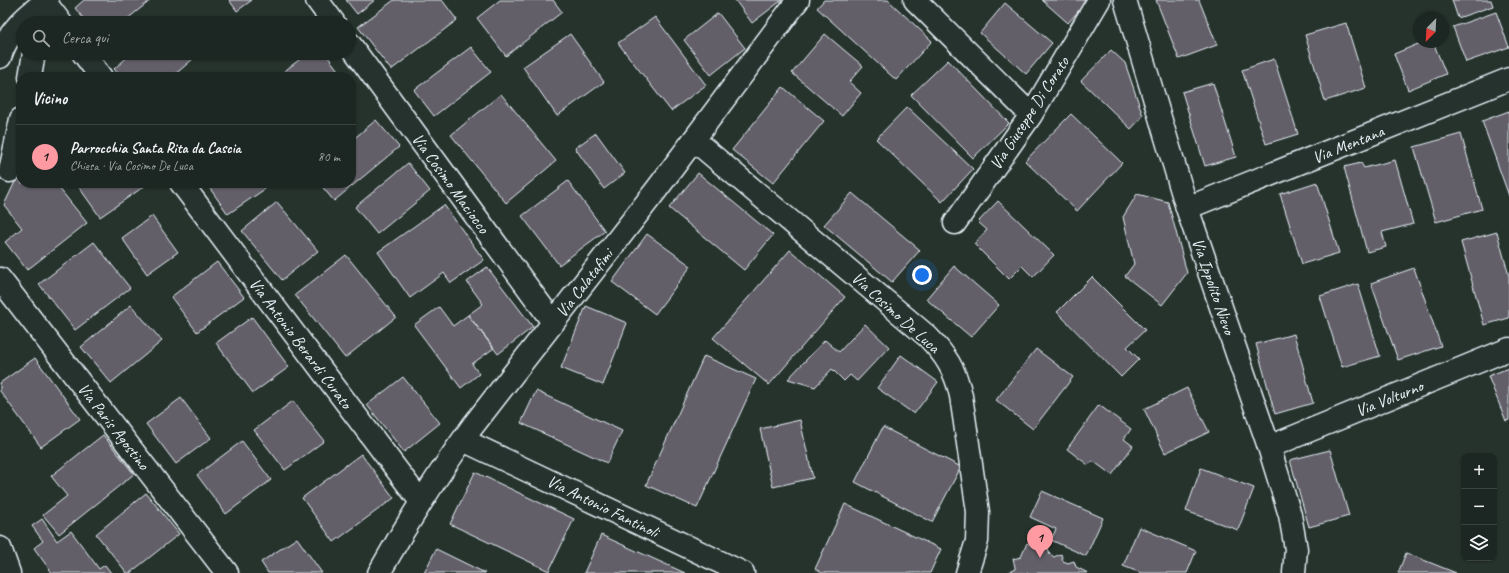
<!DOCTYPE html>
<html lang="it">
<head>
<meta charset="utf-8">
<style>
  :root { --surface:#1c2622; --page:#29322f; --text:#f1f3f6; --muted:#a0a5a5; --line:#3a4340; --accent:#ff9aa2 }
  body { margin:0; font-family:Caveat,sans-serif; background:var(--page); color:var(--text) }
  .controls { position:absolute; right:12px; bottom:12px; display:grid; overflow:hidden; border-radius:8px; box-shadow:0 1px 3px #0004 }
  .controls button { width:36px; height:36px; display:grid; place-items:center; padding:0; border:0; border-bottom:1px solid var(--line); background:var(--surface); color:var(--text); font:20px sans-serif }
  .compass { position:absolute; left:1413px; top:12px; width:36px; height:36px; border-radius:50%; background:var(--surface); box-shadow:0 1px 3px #0004; rotate:204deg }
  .you { position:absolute; left:922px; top:275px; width:14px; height:14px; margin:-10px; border:3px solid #fff; border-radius:50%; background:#1a73e8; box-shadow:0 0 0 6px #1a73e833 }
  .badge { display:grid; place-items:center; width:26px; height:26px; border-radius:50%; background:var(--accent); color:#111; font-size:13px; font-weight:700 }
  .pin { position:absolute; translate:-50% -33px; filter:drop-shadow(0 1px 2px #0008) }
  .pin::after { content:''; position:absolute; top:21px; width:14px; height:12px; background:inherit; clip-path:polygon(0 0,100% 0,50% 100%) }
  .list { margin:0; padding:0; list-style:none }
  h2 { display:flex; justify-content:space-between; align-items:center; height:52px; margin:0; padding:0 16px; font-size:17px }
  h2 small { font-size:13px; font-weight:400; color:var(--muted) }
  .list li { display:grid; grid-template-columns:26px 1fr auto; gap:12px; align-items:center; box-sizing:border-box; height:64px; padding:0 16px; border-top:1px solid var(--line) }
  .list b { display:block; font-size:15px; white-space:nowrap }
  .list p { margin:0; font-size:13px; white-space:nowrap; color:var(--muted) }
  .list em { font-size:13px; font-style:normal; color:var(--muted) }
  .icon { flex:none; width:22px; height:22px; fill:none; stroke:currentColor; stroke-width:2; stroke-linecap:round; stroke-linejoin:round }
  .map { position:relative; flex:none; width:1509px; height:573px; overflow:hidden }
  .search { position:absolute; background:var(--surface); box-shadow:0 1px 3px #0004; left:16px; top:16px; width:340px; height:44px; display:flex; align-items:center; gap:10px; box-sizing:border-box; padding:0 14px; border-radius:22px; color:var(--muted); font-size:15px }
  .panel { position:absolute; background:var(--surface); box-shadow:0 1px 3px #0004; left:16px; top:72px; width:340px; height:116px; border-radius:16px }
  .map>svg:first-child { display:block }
  .building { fill:#645f69; stroke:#e8f1f8 }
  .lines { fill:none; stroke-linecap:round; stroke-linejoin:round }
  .minor-casing { stroke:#e8f1f8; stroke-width:25 }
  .minor { stroke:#26332d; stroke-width:22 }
  .labels { text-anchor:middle; stroke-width:3; stroke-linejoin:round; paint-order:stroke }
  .street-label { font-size:17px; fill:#e8f1f8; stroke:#26332d }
</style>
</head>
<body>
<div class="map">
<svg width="1509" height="573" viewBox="0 0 1509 573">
  <rect width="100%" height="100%" fill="#26332d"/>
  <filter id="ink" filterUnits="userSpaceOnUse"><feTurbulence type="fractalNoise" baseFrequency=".025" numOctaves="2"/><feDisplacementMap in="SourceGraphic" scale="8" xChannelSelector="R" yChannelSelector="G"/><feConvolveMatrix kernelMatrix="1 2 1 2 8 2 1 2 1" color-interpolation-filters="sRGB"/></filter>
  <g filter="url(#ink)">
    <path class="building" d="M84 0H151L122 23H87L75 8Z
      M229 0H252L237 11Z
      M346 0H375L357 14Z
      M394 0H442L457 20 391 70 358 27Z
      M500 0H553L562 12 506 56 477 18Z
      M735 0H782L752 23Z
      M824 0H888L932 41 896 80 817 8Z
      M1042 0H1088L1068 23Z
      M1156 0H1199L1217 45 1179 59Z
      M1452 0H1491L1493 6 1458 18Z
      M1005 3 1052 43 1026 74 980 33Z
      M1496 12 1509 47 1466 62 1453 27Z
      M718 13 745 48 711 75 684 40Z
      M655 17 706 85 671 111 618 43Z
      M1346 23 1366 88 1325 101 1305 35Z
      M570 34 604 82 557 116 523 67Z
      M825 34 863 66 849 82 861 93 842 116 792 73Z
      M1423 42H1433L1446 74 1408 90 1394 54Z
      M471 47 491 72 434 116 414 90Z
      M1111 50 1125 63 1143 116 1131 129 1081 81Z
      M132 53H189L194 58 172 77H121L114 69Z
      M308 53H325L343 77H284L282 73Z
      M1274 59 1298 134 1266 144 1242 70Z
      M948 60 1009 123 973 158 911 95Z
      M1213 83 1236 157 1205 166 1182 92Z
      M783 87 824 121 773 183 732 150Z
      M501 94 556 161 506 203 451 135Z
      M907 107 973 169 942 202 876 139Z
      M1509 111V196L1482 121Z
      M1071 114 1122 163 1077 211 1025 161Z
      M376 120 399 147 334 201 319 183H351V141Z
      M596 133 625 173 604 189 575 148Z
      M1461 134 1482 209 1436 222 1414 147Z
      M1395 160 1413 224 1382 232 1386 247 1367 252 1344 167 1361 163 1364 168Z
      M408 163 430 191 377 234 355 207Z
      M21 169V183H55L87 223 27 270 5 242 22 228 4 205Z
      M698 173 773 235 744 270 669 208Z
      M568 181 605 231 559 265 522 216Z
      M1317 182 1339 253 1302 264 1280 194Z
      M76 183H149L100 217Z
      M206 183H261L265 189 228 214Z
      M852 193 920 250 892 282 824 225Z
      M1137 194 1168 202 1187 273 1162 305 1125 276 1134 264 1123 217Z
      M998 201 1054 255 1033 277 1022 266 1009 279 974 244 987 230 978 222Z
      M277 202 318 251 282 280 242 231Z
      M444 205 484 260 451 283 444 273 410 298 378 252Z
      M152 216 178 252 147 274 122 238Z
      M1497 232 1509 276V318L1484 325 1461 242Z
      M647 234 691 266 655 314 612 282Z
      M94 242 130 288 75 330 39 284Z
      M790 250 845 297 769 385 713 338Z
      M346 255 396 317 345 358 295 295Z
      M217 262 244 297 197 332 171 297Z
      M954 266 999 305 971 337 926 299Z
      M487 267 533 327 498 354 468 315 483 304 467 282Z
      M1414 268 1441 346 1398 360 1371 283Z
      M1092 277 1145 330 1127 347 1139 359 1121 377 1057 312Z
      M1358 284 1380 356 1342 367 1320 296Z
      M131 305 162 341 111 383 81 347Z
      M586 306 627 323 603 385 561 368Z
      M439 307 453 326 468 315 494 348 472 364 479 374 461 388 414 325Z
      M252 317 289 367 253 393 216 343Z
      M865 324 889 347 857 381 850 375 844 381 832 369 815 387 788 379 825 340 839 352Z
      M1294 334 1313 403 1275 414 1256 344Z
      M1036 349 1073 377 1033 429 996 400Z
      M901 355 938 382 914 414 877 388Z
      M704 356 756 379 697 508 646 485Z
      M35 358 80 419 41 447 0 391V383Z
      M1509 368V420L1506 421 1488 376Z
      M403 377 440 423 404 452 367 405Z
      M1187 388 1209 432 1165 453 1144 409Z
      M536 391 622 431 607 463 521 423Z
      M181 398 211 438 176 464 146 424Z
      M293 401 324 441 285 470 254 430Z
      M1099 405 1131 429 1124 439 1133 446 1112 475 1093 461 1088 465 1067 449Z
      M800 420 813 478 773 487 760 429Z
      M883 427 961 467 932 522 855 482Z
      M103 435 134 474 59 534 43 515 67 496 51 476Z
      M242 441 271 480 226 514 197 475Z
      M1330 450 1349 516 1309 527 1290 460Z
      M361 454 394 498 334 542 302 498Z
      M1201 468 1254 488 1238 530 1186 511Z
      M475 472 574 519 549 571 450 524Z
      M1042 491 1103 518 1086 556 1051 540 1056 529 1030 517Z
      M146 493 179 534 130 573H127L96 534Z
      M845 504 941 549 930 573H822L815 569Z
      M42 519 57 541 71 531 99 569 105 565 111 573H52L34 548 43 541 32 526Z
      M1139 527 1196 551 1187 573H1141L1123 566Z
      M601 535 685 573H584Z
      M297 538 322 573H268L261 562Z
      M1027 543 1041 550 1048 548 1050 554 1054 557 1061 554 1063 561 1068 563 1074 561 1076 567 1088 573H1007L1015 569V567L1013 559 1021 557Z
      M436 549 485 573H424Z
      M1406 553 1456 573H1398Z"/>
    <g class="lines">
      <defs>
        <path id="minor" d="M317 0 334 23
          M915 0 1031 115
          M1125 0 1187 208 1269 447 1290 515 1296 549 1294 573
          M45 2 61 23
          M349 43 553 322
          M83 53 101 77
          M0 57C8 31 26 16 47 0
          M30 77 34 53
          M694 140 927 336C945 354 956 371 961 396L978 512 977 541 967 573
          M10 171 21 119
          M181 183 421 502
          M1187 208 1509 79
          M955 223 1031 115 1099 0
          M0 279 227 573
          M463 440 743 573
          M1269 447 1509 349
          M0 548 9 573
          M379 573C407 523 438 474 472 427L657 189 798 0"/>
      </defs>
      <use href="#minor" class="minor-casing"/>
      <use href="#minor" class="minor"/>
    </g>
  </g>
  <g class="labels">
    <g class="street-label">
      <text transform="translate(1029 113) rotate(-57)" y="6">Via Giuseppe Di Corato</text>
      <text transform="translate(1348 144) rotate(-22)" y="6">Via Mentana</text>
      <text transform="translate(451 183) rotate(54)" y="6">Via Cosimo Maciocco</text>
      <text transform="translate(584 283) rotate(-52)" y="6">Via Calatafimi</text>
      <text transform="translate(1214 286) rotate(71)" y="6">Via Ippolito Nievo</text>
      <text transform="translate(896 312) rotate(42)" y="6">Via Cosimo De Luca</text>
      <text transform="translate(301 343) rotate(53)" y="6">Via Antonio Berardi Curato</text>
      <text transform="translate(1389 398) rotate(-22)" y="6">Via Volturno</text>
      <text transform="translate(114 426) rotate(52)" y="6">Via Paris Agostino</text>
      <text transform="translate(603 506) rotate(26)" y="6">Via Antonio Fantinoli</text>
    </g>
  </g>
</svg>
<div class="controls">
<button>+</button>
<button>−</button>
<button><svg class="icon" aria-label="layers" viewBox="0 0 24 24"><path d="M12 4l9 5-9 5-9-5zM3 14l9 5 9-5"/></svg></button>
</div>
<svg class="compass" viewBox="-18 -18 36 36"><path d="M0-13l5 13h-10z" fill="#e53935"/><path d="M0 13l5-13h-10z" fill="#a0a5a5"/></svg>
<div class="you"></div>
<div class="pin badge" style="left:1040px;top:558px">1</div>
<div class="search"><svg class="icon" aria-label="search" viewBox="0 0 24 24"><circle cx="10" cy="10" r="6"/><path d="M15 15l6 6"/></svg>Cerca qui</div>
<section class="panel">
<h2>Vicino<small></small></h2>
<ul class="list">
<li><span class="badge">1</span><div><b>Parrocchia Santa Rita da Cascia</b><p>Chiesa · Via Cosimo De Luca</p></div><em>80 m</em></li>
</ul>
</section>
</div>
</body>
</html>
